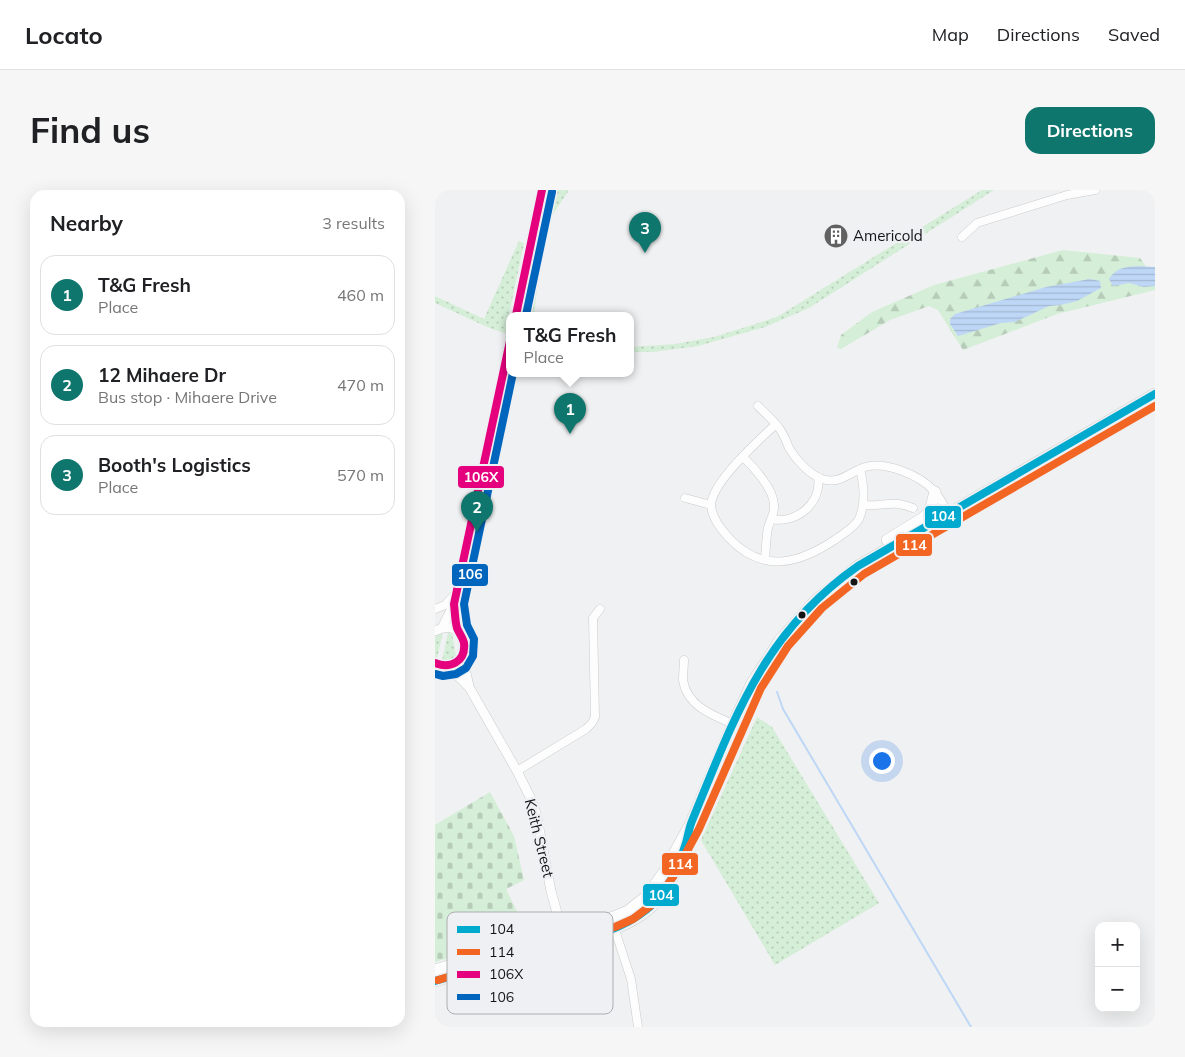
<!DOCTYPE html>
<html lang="en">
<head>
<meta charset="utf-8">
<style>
  :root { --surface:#fff; --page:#f6f6f6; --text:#202124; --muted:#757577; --line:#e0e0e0; --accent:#0f766e }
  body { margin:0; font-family:Mulish,sans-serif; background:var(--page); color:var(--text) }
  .controls { position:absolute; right:15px; bottom:15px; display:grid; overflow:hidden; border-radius:10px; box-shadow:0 5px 20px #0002 }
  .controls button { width:45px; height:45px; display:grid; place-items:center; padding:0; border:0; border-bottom:1px solid var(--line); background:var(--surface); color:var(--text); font:25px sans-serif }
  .you { position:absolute; left:446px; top:570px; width:18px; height:18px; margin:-12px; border:4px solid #fff; border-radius:50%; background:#1a73e8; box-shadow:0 0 0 8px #1a73e833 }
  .badge { display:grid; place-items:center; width:32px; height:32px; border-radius:50%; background:var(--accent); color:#fff; font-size:16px; font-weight:700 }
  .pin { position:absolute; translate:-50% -41px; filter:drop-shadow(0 1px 2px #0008) }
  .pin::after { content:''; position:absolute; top:26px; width:18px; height:15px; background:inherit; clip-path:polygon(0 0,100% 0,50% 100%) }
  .popup { position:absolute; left:71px; top:122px; width:128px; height:65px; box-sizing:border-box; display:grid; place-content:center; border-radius:10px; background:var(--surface); filter:drop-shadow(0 1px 4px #0005); font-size:16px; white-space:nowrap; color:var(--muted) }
  .popup b { font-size:19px; color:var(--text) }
  .popup::after { content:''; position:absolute; left:50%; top:100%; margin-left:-10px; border:10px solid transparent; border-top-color:var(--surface) }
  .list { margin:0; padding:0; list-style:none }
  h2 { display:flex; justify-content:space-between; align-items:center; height:65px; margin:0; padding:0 20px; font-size:21px }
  h2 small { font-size:16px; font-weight:400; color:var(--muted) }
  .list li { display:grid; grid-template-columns:32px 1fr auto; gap:15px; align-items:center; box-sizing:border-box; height:80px; margin:0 10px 10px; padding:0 10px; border:1px solid var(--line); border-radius:15px }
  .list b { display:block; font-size:19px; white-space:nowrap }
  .list p { margin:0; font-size:16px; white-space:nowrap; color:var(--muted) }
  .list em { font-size:16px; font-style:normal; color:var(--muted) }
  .map { position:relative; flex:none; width:720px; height:837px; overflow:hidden; border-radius:15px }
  header { display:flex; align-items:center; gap:30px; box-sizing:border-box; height:70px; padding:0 25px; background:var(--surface); border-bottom:1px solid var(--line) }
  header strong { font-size:24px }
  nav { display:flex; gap:28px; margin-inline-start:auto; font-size:18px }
  .intro { display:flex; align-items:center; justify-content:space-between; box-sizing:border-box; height:120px; padding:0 30px }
  h1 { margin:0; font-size:35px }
  .button { padding:12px 22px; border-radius:15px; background:var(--accent); color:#fff; font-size:18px; font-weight:700 }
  main { display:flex; gap:30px; padding:0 30px }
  aside { flex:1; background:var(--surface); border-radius:15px; box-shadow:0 5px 20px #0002 }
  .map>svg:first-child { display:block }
  .grass { fill:url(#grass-dots) }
  .forest { fill:url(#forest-firs) }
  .cemetery { fill:url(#cemetery-stones) }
  .water { fill:url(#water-rules) }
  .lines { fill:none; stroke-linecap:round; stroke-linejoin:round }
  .stream { stroke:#bed7f6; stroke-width:2 }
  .minor-casing { stroke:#cacbcc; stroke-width:9 }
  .major-casing { stroke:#cacbcc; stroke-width:10 }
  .highway-casing { stroke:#cacbcc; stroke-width:12 }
  .minor { stroke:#fdfdfd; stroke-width:8 }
  .major { stroke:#fdfdfd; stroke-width:9 }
  .highway { stroke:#fdfdfd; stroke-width:11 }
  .bus-1-casing { stroke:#eff0f3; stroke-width:11 }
  .bus-2-casing { stroke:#eff0f3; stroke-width:11 }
  .bus-3-casing { stroke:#eff0f3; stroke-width:11 }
  .bus-4-casing { stroke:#eff0f3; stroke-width:11 }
  .bus-1 { stroke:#00a9ce; stroke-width:8 }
  .bus-2 { stroke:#f26522; stroke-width:8 }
  .bus-3 { stroke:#e5007d; stroke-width:8 }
  .bus-4 { stroke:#0065bd; stroke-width:8 }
  .bus-dot { fill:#141415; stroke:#eff0f3; stroke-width:2 }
  .labels { text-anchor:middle; stroke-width:5; stroke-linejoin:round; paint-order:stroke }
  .poi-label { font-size:15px; fill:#141415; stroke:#eff0f3; text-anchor:start }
  .street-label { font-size:15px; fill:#141415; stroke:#eff0f3 }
  .key { fill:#eff0f3; stroke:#adaeb0; stroke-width:1 }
  .key-label { font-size:14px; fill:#141415 }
  .line-badge { stroke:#eff0f3; stroke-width:2 }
  .badge-label { font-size:14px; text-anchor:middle; font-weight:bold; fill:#fff }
</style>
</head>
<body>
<header>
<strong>Locato</strong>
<nav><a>Map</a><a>Directions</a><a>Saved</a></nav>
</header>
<div class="intro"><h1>Find us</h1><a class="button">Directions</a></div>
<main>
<aside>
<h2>Nearby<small>3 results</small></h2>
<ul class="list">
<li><span class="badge">1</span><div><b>T&amp;G Fresh</b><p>Place</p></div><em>460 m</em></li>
<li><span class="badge">2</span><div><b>12 Mihaere Dr</b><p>Bus stop · Mihaere Drive</p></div><em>470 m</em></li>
<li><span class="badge">3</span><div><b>Booth's Logistics</b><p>Place</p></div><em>570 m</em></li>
</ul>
</aside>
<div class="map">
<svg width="720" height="837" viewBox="0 0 720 837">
  <defs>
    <pattern id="grass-dots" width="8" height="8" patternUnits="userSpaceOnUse" patternTransform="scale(1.25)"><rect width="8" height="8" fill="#d5eed7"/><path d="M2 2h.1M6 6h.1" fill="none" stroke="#b6cbb8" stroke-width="1.8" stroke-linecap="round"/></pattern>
    <pattern id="forest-firs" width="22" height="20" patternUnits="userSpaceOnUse" patternTransform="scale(1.25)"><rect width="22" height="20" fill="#d5eed7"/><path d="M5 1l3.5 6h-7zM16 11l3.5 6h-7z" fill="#b6cbb8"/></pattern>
    <pattern id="cemetery-stones" width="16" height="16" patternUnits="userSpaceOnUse" patternTransform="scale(1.25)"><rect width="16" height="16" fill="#d5eed7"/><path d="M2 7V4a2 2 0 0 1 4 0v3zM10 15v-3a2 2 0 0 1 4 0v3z" fill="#b6cbb8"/></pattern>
    <pattern id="water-rules" width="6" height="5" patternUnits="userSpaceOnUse" patternTransform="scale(1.25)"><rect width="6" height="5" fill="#bed7f6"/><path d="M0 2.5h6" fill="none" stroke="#a2b8d2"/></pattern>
  </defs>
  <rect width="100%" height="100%" fill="#f0f1f2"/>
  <path class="grass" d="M114 0H134L115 29 108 52 99 125H87Z
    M547 0H559L374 118 330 137 263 156 218 162H195V157L240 154 279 147 342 127Z
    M84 51 89 53 72 134 75 135V145L52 137 0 113V106L49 129Z
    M8 442 2 468 0 467V447Z
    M13 443 17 444 21 466 17 470 7 471Z
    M322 527 337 537 444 713 340 775 266 650Z"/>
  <path class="forest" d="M628 60 705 68 720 89V100L622 124 528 160 503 120 494 116 455 130 406 159 402 158 406 145 437 122 499 95Z"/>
  <path class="cemetery" d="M55 602 79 646 89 690 71 699 93 744 0 772V635Z"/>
  <path class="water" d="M702 76 720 77V96L709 97 694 93 678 96 674 89C681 78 689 77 702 76Z
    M655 89 665 91 666 98 642 111 625 115 614 116 580 132 566 133 523 146 515 134V129L520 124 611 97Z"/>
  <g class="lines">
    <path class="stream" d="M342 502 348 519 536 837"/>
    <defs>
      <path id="minor" d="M527 47 542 33 632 5 660 0
        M323 216C330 223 338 230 344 238 349 244 351 251 354 258 361 270 374 284 387 289 404 295 415 282 430 277 450 271 485 285 499 301 505 307 509 316 513 323
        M308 267C319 277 339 300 339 315 340 323 335 330 333 338 331 348 331 359 330 369
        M250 308 276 315C277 292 324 250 341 234
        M276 315C277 328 285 338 294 348 328 384 364 374 401 349 409 343 419 338 424 329 431 313 429 295 425 279
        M428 315C450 317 455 309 478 318
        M336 329C361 334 387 314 383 287
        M0 419 10 415 22 402
        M249 470C249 476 248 483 248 490 252 516 277 525 298 534
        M82 581 151 539 157 533 160 527 158 428 165 419
        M178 734 196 789 203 837"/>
      <path id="major" d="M81 125 107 0
        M19 414 24 443
        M7 438 19 414 75 151
        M0 441C40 421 37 494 0 473
        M27 467 34 496
        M13 476 34 497 82 581 98 613 102 628 116 701 129 748"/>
      <path id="highway" d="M452 350 488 328 495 321 500 302
        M0 780 176 728 193 721 213 705 229 682 255 635 298 534 317 493 345 450 380 411 423 376 720 204
        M0 791C40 779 80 767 121 756 153 746 189 741 215 718 235 700 243 676 251 652"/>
    </defs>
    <use href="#minor" class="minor-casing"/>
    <use href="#major" class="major-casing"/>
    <use href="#highway" class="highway-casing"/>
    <use href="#minor" class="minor"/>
    <use href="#major" class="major"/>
    <use href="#highway" class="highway"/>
    <defs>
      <path id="bus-1" d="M0 791C39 780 78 768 116 757 149 748 184 742 211 720 232 704 243 678 251 653 253 646 254 638 257 631 299 529 328 442 423 376L720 204"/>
      <path id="bus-2" d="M3 790 180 737 198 729 219 713 238 687 264 639 326 498 353 456 387 418 429 384 720 216"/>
      <path id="bus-3" d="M81 125 107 0
        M0 473C15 479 31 472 29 453 28 448 24 443 22 438 20 431 20 422 19 414L75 151"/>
      <path id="bus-4" d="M91 125 117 2
        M0 484 8 486 21 484 31 478 38 466 39 449 32 435 29 414 78 183"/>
    </defs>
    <use href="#bus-1" class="bus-1-casing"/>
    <use href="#bus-2" class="bus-2-casing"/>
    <use href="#bus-3" class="bus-3-casing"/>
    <use href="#bus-4" class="bus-4-casing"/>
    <use href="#bus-1" class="bus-1"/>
    <use href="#bus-2" class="bus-2"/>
    <use href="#bus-3" class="bus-3"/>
    <use href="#bus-4" class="bus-4"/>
  </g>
  <defs>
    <symbol id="building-disc" viewBox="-11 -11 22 22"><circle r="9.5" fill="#616162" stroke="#eff0f3"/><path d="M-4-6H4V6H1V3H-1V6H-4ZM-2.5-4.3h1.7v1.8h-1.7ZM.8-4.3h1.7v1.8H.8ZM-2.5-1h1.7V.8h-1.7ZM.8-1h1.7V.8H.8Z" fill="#fff"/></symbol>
  </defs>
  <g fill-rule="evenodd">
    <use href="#building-disc" x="387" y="32" width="28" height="28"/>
  </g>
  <g class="bus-dot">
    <circle cx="419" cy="392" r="4.5"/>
    <circle cx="367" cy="425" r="4.5"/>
  </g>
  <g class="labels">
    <g class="poi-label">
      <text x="418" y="51">Americold</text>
    </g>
    <g class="street-label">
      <text transform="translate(104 648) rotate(76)" y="5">Keith Street</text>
    </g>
  </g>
  <rect x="12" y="722" width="166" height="102" rx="8" class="key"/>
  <rect x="22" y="736" width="23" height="7" fill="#00a9ce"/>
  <rect x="22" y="759" width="23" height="6" fill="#f26522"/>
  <rect x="22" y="781" width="23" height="7" fill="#e5007d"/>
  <rect x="22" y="804" width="23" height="6" fill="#0065bd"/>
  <g class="key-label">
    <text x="54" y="744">104</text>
    <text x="54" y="767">114</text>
    <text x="54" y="789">106X</text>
    <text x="54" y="812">106</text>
  </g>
  <g class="line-badge">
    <rect x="22" y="275" width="48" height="24" rx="5" fill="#e5007d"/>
    <rect x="489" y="315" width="38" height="24" rx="5" fill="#00a9ce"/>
    <rect x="460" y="343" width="38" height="24" rx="5" fill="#f26522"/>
    <rect x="16" y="373" width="38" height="24" rx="5" fill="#0065bd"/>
    <rect x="226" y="662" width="38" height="24" rx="5" fill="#f26522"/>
    <rect x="207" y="693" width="38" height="24" rx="5" fill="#00a9ce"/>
  </g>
  <g class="badge-label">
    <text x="46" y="292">106X</text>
    <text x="508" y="331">104</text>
    <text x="479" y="360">114</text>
    <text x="35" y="389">106</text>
    <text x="245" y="679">114</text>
    <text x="226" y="710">104</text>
  </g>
</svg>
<div class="controls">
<button>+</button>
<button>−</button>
</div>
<div class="you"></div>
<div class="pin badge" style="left:135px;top:244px">1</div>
<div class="popup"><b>T&amp;G Fresh</b>Place</div>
<div class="pin badge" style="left:42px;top:342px">2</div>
<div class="pin badge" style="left:210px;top:63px">3</div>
</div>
</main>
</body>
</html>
